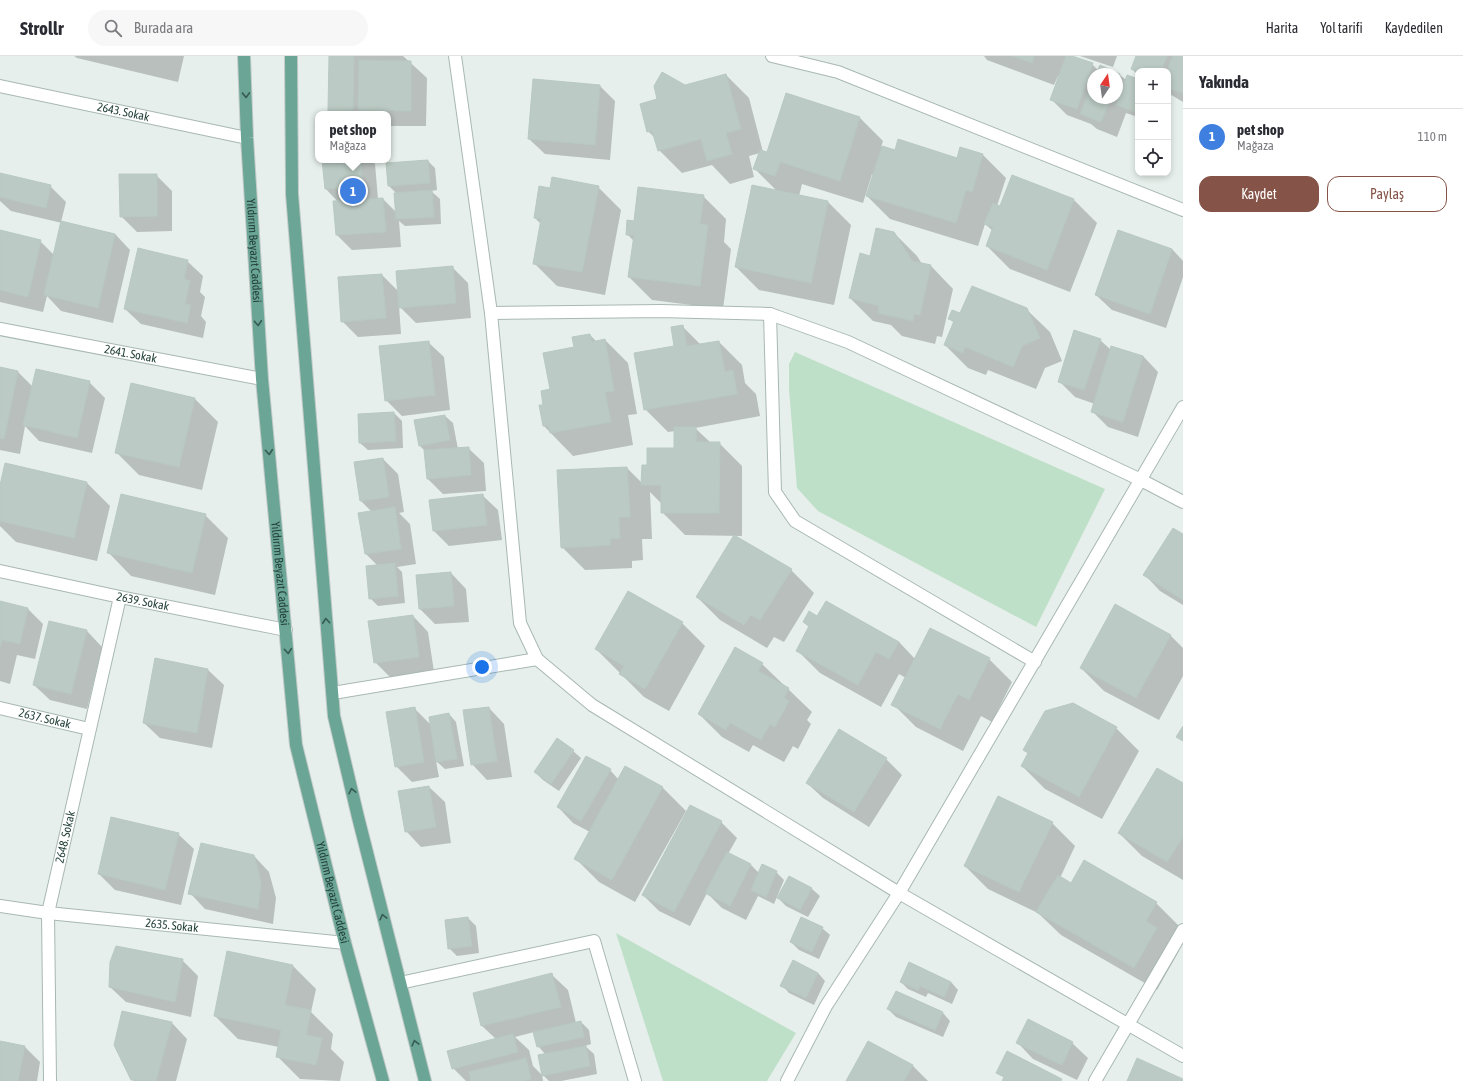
<!DOCTYPE html>
<html lang="tr">
<head>
<meta charset="utf-8">
<style>
  :root { --surface:#fff; --page:#f7f7f7; --text:#2b2b33; --muted:#7c7c81; --line:#e1e1e2; --accent:#855347 }
  body { margin:0; font-family:"Asap Condensed",sans-serif; background:var(--page); color:var(--text) }
  .controls { position:absolute; right:12px; top:12px; display:grid; overflow:hidden; border-radius:8px; box-shadow:0 2px 6px #0003 }
  .controls button { width:36px; height:36px; display:grid; place-items:center; padding:0; border:0; border-bottom:1px solid var(--line); background:var(--surface); color:var(--text); font:20px sans-serif }
  .compass { position:absolute; left:1087px; top:12px; width:36px; height:36px; border-radius:50%; background:var(--surface); box-shadow:0 2px 6px #0003; rotate:13deg }
  .you { position:absolute; left:482px; top:611px; width:14px; height:14px; margin:-10px; border:3px solid #fff; border-radius:50%; background:#1a73e8; box-shadow:0 0 0 6px #1a73e833 }
  .badge { display:grid; place-items:center; width:26px; height:26px; border-radius:50%; background:var(--accent); color:#fff; font-size:13px; font-weight:700 }
  .pin { position:absolute; translate:-50% -50%; border:2px solid #fff; box-shadow:0 1px 4px #0006 }
  .popup { position:absolute; left:315px; top:55px; width:76px; height:52px; box-sizing:border-box; display:grid; place-content:center; border-radius:8px; background:var(--surface); filter:drop-shadow(0 1px 3px #0005); font-size:13px; white-space:nowrap; color:var(--muted) }
  .popup b { font-size:15px; color:var(--text) }
  .popup::after { content:''; position:absolute; left:50%; top:100%; margin-left:-8px; border:8px solid transparent; border-top-color:var(--surface) }
  .list { margin:0; padding:0; list-style:none }
  h2 { display:flex; justify-content:space-between; align-items:center; height:52px; margin:0; padding:0 16px; font-size:17px }
  h2 small { font-size:13px; font-weight:400; color:var(--muted) }
  .list li { display:grid; grid-template-columns:26px 1fr auto; gap:12px; align-items:center; box-sizing:border-box; height:56px; padding:0 16px; border-top:1px solid var(--line) }
  .list b { display:block; font-size:15px; white-space:nowrap }
  .list p { margin:0; font-size:13px; white-space:nowrap; color:var(--muted) }
  .list em { font-size:13px; font-style:normal; color:var(--muted) }
  .actions { display:flex; gap:8px; padding:12px 16px }
  .actions a { flex:1; padding:9px 0; border:1px solid var(--accent); border-radius:12px; text-align:center; font-size:14px; color:var(--accent) }
  .actions .main { background:var(--accent); color:#fff }
  .icon { flex:none; width:22px; height:22px; fill:none; stroke:currentColor; stroke-width:2; stroke-linecap:round; stroke-linejoin:round }
  .map { position:relative; flex:none; width:1183px; height:1025px; overflow:hidden }
  header { display:flex; align-items:center; gap:24px; box-sizing:border-box; height:56px; padding:0 20px; background:var(--surface); border-bottom:1px solid var(--line) }
  header strong { font-size:19px }
  nav { display:flex; gap:22px; margin-inline-start:auto; font-size:14px }
  .search { width:280px; height:36px; background:var(--page); display:flex; align-items:center; gap:10px; box-sizing:border-box; padding:0 14px; border-radius:22px; color:var(--muted); font-size:15px }
  main { display:flex }
  aside { flex:1; background:var(--surface) }
  .map>svg:first-child { display:block }
  .green { fill:#bfe0c8 }
  .shadow { fill:#0003; fill-rule:evenodd }
  .building { fill:#bbcac4; stroke:#b8c9c2 }
  .lines { fill:none; stroke-linecap:round; stroke-linejoin:round }
  .street-casing { stroke:#a8b8b2; stroke-width:14 }
  .primary-casing { stroke:#c2cac8; stroke-width:14 }
  .street { stroke:#fff; stroke-width:12 }
  .primary { stroke:#6aa596; stroke-width:12 }
  .oneway { stroke:#365b51 }
  .labels { text-anchor:middle; stroke-width:3.5; stroke-linejoin:round; paint-order:stroke }
  .street-label { font-size:12px; fill:#24423a; stroke:#f7fbf9 }
</style>
</head>
<body>
<header>
<strong>Strollr</strong>
<div class="search"><svg class="icon" aria-label="search" viewBox="0 0 24 24"><circle cx="10" cy="10" r="6"/><path d="M15 15l6 6"/></svg>Burada ara</div>
<nav><a>Harita</a><a>Yol tarifi</a><a>Kaydedilen</a></nav>
</header>
<main>
<div class="map">
<svg width="1183" height="1025" viewBox="0 0 1183 1025">
  <rect width="100%" height="100%" fill="#e6efeb"/>
  <path class="green" d="M795 296 1105 433 1036 571 818 455 797 432 789 333V308Z
    M616 877 796 977 767 1025H663Z"/>
  <path class="shadow" d="M74 0H184L178 26 77 2Z
    M330 0H403L427 22 426 70H388V58H333L329 54Z
    M984 0H1069L1092 8 1099 15 1100 11 1120 19 1126 24H1138V61L1126 57 1117 81 1097 73 1091 68 1067 59 1051 43 1060 20H1058L1054 29 987 4ZM1093 18H1117V42H1093Z
    M1080 0H1117L1113 11Z
    M1137 0H1183V46L1168 37V15H1138V19L1132 13Z
    M726 19 749 42 763 96 768 97 786 39 860 62 883 85 881 91 895 95 957 103 983 99 1006 122 997 150 1000 151 1012 120 1074 144 1097 167 1070 236 1010 213 987 190 993 175 985 168 978 190 890 163 867 140 874 118H872L863 147 802 128 799 140 828 146 851 169 834 249 759 234 736 211 777 135 755 113 760 97 749 100 754 121 730 128 712 109 682 117 659 94 655 82 648 75 659 44 685 30Z
    M600 30 615 45 610 104 545 98 529 83Z
    M323 104H371L375 108 378 143H383L396 156 397 138 389 130 387 108 428 105 435 112 437 134 431 135 440 143 441 168 405 170 399 165 401 191 352 194 337 179 338 146 326 133Z
    M0 119 50 130 66 146 61 166 115 178 130 194 113 267 61 255 47 240 43 256 0 246V175L40 185 54 199 62 167 11 155 0 145Z
    M156 119 172 135V175L137 176 121 160Z
    M598 131 621 154 605 239 557 230 534 207 541 168 535 162 551 133Z
    M703 140 726 163 724 186 731 193 723 253 652 244 629 221 634 185 627 178 635 166Z
    M894 177 917 200 922 208 931 210 953 233 942 281 937 280 935 288 902 280 891 269 873 265 850 242 870 201Z
    M1172 193 1183 205V221L1166 272 1112 254 1096 239Z
    M187 205 203 220 200 236 205 241 201 260 206 266 203 282 141 268 125 253Z
    M452 211 468 227 471 262 416 267 399 250 401 278 358 281 342 265 382 219 399 236Z
    M1026 253 1050 276 1062 305 1045 312 1036 333 988 314 986 319 968 312 945 289 954 267 949 262 961 259Z
    M682 270 701 289 719 286 742 309 745 327 756 338 760 360 695 372 711 387H719L742 410V480L685 479 662 456V448L650 436 652 483H642L643 504 632 505V512L585 514 562 491 627 412 642 427 648 410 675 393V375L668 376 645 353 675 291Z
    M590 279 597 286 605 284 628 307 637 358 628 359 633 389 573 400 544 370 545 350 551 334 575 292Z
    M1100 284 1111 294 1143 300 1158 316 1138 381 1108 371 1092 355 1095 348 1075 341 1059 325Z
    M428 286 444 301 450 354 402 360 386 344Z
    M0 312 17 315 33 331 89 326 105 342 92 397 39 385 25 370 20 398 0 394Z
    M132 329 195 343 218 366 202 434 139 419 116 396Z
    M394 357 402 365 403 392 368 394 360 387Z
    M445 360 453 367 458 393 468 392 484 407 486 435 443 438 428 423 425 395 420 390 415 365Z
    M383 403 398 418 404 456 399 457 410 468 416 508 397 511 402 516 405 547 378 550 370 542 378 510 366 498 372 456 361 445Z
    M87 427 110 450 97 505 16 486 0 470V433Z
    M482 439 498 454 502 484 449 490 434 475Z
    M205 459 228 482 215 539 131 520 109 497Z
    M1183 480V549L1160 535 1145 519Z
    M791 514 814 537 784 586 774 581 767 592 720 564 697 541Z
    M451 517 466 533 469 566 435 568 420 553Z
    M628 536 682 567 705 590 669 655 644 641 596 593Z
    M0 546 28 553 43 568 35 603 17 599 10 628 0 625Z
    M413 560 428 576 434 616 391 622 375 606Z
    M818 561 899 586 915 603 931 573 989 603 1012 626 992 666 981 660 963 695 916 671 893 648 906 622 899 618 881 651 820 617 797 594 810 572 804 566Z
    M87 575 102 591 87 653 50 644 34 629Z
    M1170 579 1183 592V620L1159 664 1104 635 1081 612Z
    M156 604 208 614 224 629 212 692 160 682 144 667Z
    M762 608 812 656 807 664 811 668 798 693 793 690 784 706 753 689 749 696 722 681 699 658Z
    M1073 648 1116 672 1139 695 1102 763 1045 733 1022 710 1029 698 1025 694Z
    M414 652 431 669 449 658 456 666 464 710 445 713 436 705 439 721 412 726 396 710Z
    M489 652 504 668 512 721 487 724 472 708Z
    M573 695 581 702 559 735 543 724 535 716Z
    M886 703 902 719 869 771 823 742 807 727Z
    M626 712 663 732 686 755 635 846 599 826 576 803 590 776 573 767 558 751 610 714 619 724Z
    M1183 728V824L1142 800 1119 777Z
    M429 731 445 746 451 787 421 791 406 775Z
    M721 766 737 782 728 798 751 809 759 817 776 816 784 824 774 848 758 840 746 864 722 852 707 837 690 870 659 855 643 839Z
    M1052 767 1075 790 1060 822 1071 828 1156 847 1179 870 1170 886 1179 895 1157 934 1061 879 1038 857 988 833 965 810Z
    M178 778 194 793 181 849 115 834 99 818Z
    M254 800 269 816 276 842 273 868 205 853 190 837Z
    M790 821 812 833 820 840 808 861 786 850 778 842Z
    M468 862 476 870 479 897 457 900 449 892Z
    M822 872 830 879 819 903 799 894 791 886Z
    M182 904 198 920 191 961 126 946 110 931Z
    M293 910 316 933 311 956 333 978 331 993 344 1006 340 1025 300 1023 277 1000 279 991 238 983 215 960Z
    M818 917 825 925 814 949 789 937 782 929Z
    M552 919 568 934 576 967 581 966 589 974 591 988 585 990 594 998 597 1018 561 1025H549L543 1019 546 999 538 990 534 976 515 981 529 994 533 1010 542 1019 543 1025H466L453 1012 496 983 482 970Z
    M901 926H951L958 934 952 948 928 937 926 941 908 933Z
    M896 936 943 957 950 965 943 981 896 961 888 953Z
    M172 967 187 983 176 1025H134L132 1023Z
    M0 986 25 991 40 1006 37 1025H0Z
    M1018 987H1072L1088 1002 1077 1024 1033 1003Z
    M912 1009 928 1025H847Z"/>
  <path class="building" d="M329 0H354L353 54 328 55Z
    M1013 0H1034L1032 7Z
    M1066 0H1072L1093 7 1077 53 1050 44Z
    M1136 0H1167L1161 15 1138 16 1131 13Z
    M1173 0H1183V37L1168 32 1167 15Z
    M359 4 411 5V55L358 54Z
    M1100 9 1120 18 1117 26V18H1096Z
    M662 16 685 29 726 18 741 73 726 77 732 98 707 105 701 83 658 95 652 75 647 76 640 48 657 43 654 30Z
    M1127 19 1138 23V47L1135 56 1116 49Z
    M533 23 600 29 595 89 528 83Z
    M1093 26V42H1111L1101 66 1080 58Z
    M786 37 860 61 840 125 780 106 775 120 753 113 760 94 767 96Z
    M898 83 957 102 960 91 983 98 972 136 966 134 956 167 866 140 882 90 895 94Z
    M322 104H361L363 131 325 133Z
    M428 104 430 127 388 130 386 107Z
    M0 117 51 129 46 152 0 141Z
    M119 118H157V160L120 161Z
    M1012 119 1074 143 1047 214 986 190 993 171 984 168 993 147 1000 150Z
    M552 121 599 130 582 216 533 208 541 163 534 162 539 130 550 132Z
    M752 129 828 145 811 227 735 211Z
    M638 131 704 139 700 168 708 169 700 230 628 221 634 179H626L627 164 634 165Z
    M432 134 434 161 396 163 394 137Z
    M383 142 386 176 336 179 333 145Z
    M61 165 115 178 98 252 44 239Z
    M876 172 894 176 912 205 931 209 920 259 914 258 913 265 878 257 879 250 849 242 860 197 870 200Z
    M0 174 41 184 28 241 0 234Z
    M1118 174 1172 193 1150 258 1095 239Z
    M138 192 188 204 184 223 190 225 185 248 191 249 187 267 124 253Z
    M453 210 456 247 399 252 396 215Z
    M382 218 386 262 341 266 338 221Z
    M972 230 1027 252 1040 282 1022 290 1013 311 965 291 963 297 944 289 954 265 948 263 952 254 960 257Z
    M683 269 687 290 719 285 725 316 733 314 737 338 644 354 634 297 674 290 671 271Z
    M1074 274 1101 283 1084 334 1058 326Z
    M590 278 592 286 605 283 614 335 605 336 611 366 550 377 548 370H543L539 349H543L541 335 550 333 543 297 574 291 572 281Z
    M429 285 435 339 385 345 379 290Z
    M1111 290 1143 300 1123 366 1091 356Z
    M0 311 18 315 4 383 0 382Z
    M36 313 90 325 77 382 23 369Z
    M131 327 195 342 179 411 115 397Z
    M394 356 396 385 359 387 358 358Z
    M445 359 450 384 419 390 414 364Z
    M674 371H696V386H720L719 457H661V429H641L642 409H647V392H674Z
    M469 391 471 419 427 423 424 394Z
    M383 402 389 441 360 445 354 406Z
    M5 407 87 426 74 482 0 465V429Z
    M627 411 630 461H619L620 482 610 483V489L561 492 557 414Z
    M121 438 206 458 192 517 107 497Z
    M483 438 487 469 433 475 429 444Z
    M395 451 401 493 365 498 358 457Z
    M1173 472 1183 478V544L1143 519Z
    M734 479 792 513 760 564 751 559 744 569 696 541Z
    M395 507 398 540 369 543 366 510Z
    M451 516 454 550 419 553 416 519Z
    M628 535 683 566 645 633 619 618 624 610 595 593Z
    M0 545 28 552 20 588 2 584 0 591Z
    M826 545 899 586 889 603 876 596 858 629 796 595 809 570 803 566 809 555 817 560Z
    M1115 548 1171 579 1136 642 1080 612Z
    M413 559 419 601 374 607 368 565Z
    M49 565 87 574 71 638 33 629Z
    M930 572 990 602 969 644 958 638 940 673 891 649Z
    M735 591 763 607 758 615 789 632 784 642 789 645 775 671 770 668 761 684 730 667 726 674 698 658Z
    M155 602 208 613 197 677 143 667Z
    M1073 647 1117 671 1079 741 1021 710 1028 697 1023 694 1045 655Z
    M415 651 424 706 395 711 386 656Z
    M489 651 497 705 471 709 463 654Z
    M449 657 457 703 436 706 429 661Z
    M1183 670V685L1176 681Z
    M839 673 887 702 854 756 806 727Z
    M557 682 574 694 551 728 534 716Z
    M586 700 611 713 581 765 557 751Z
    M625 710 663 731 612 824 574 803Z
    M1157 712 1183 727V781L1167 806 1118 777Z
    M429 730 436 771 405 776 398 735Z
    M998 740 1053 766 1019 836 964 810Z
    M690 749 722 765 674 856 642 839Z
    M111 761 179 777 165 834 98 818Z
    M201 787 254 799 261 826 258 853 188 838Z
    M727 796 751 808 730 850 705 837Z
    M1084 804 1157 846 1146 865 1157 872 1134 912 1036 856 1058 819 1071 827Z
    M762 808 777 815 766 841 751 834Z
    M789 820 812 832 800 854 777 842Z
    M468 861 472 890 448 893 445 864Z
    M801 861 823 871 812 896 790 886Z
    M116 890 183 903 175 946 109 931 110 906Z
    M227 895 293 909 285 949 311 954 306 979 322 982 316 1009 276 1001 281 974 214 960Z
    M793 904 818 917 806 942 780 930Z
    M909 906 951 926 944 941 920 930 918 934 900 926Z
    M552 917 561 951 481 970 473 937Z
    M896 935 943 956 935 974 887 953Z
    M122 955 172 966 156 1025 131 1024 114 989Z
    M1028 963 1073 986 1062 1009 1016 987Z
    M581 965 584 981 537 991 533 976Z
    M513 978 518 996 452 1013 447 995Z
    M0 985 25 990 18 1025H0Z
    M868 985 913 1009 904 1025H846Z
    M586 990 590 1010 542 1020 538 999Z
    M1007 995 1062 1023 1061 1025H1002L1004 1021 996 1017Z
    M526 1002 531 1023 523 1025H471L469 1016Z
    M1137 1002 1183 1023V1025H1127Z"/>
  <g class="lines">
    <defs>
      <g id="street">
        <path d="M455 0 491 257 520 567 537 603 592 649 899 837 1183 1000"/>
        <path d="M772 0 838 16 1183 154"/>
        <path id="s1" d="M0 30 247 82"/>
        <path d="M491 257 661 255 770 258 848 286 1141 424 1183 446"/>
        <path d="M770 258 775 436 795 465 1035 606"/>
        <path id="s2" d="M0 273 262 323"/>
        <path id="s3" d="M0 515 120 541 286 574"/>
        <path d="M333 637 537 603"/>
        <path id="s4" d="M0 652 89 673"/>
        <path id="s5" d="M0 850 48 857 345 887"/>
        <path d="M400 927 594 885 635 1025"/>
        <path id="s6" d="M50 1025 48 857 120 541"/>
        <path d="M787 1025 826 950 899 837 1183 351"/>
        <path d="M1095 1025 1183 874"/>
      </g>
      <g id="primary">
        <path id="s7" d="M244 0 247 82 262 323 296 689 345 887 383 1025"/>
        <path d="M291 0 292 138 334 660 358 761 425 1025"/>
      </g>
    </defs>
    <use href="#street" class="street-casing"/>
    <use href="#primary" class="primary-casing"/>
    <use href="#street" class="street"/>
    <use href="#primary" class="primary"/>
  </g>
  <defs><path id="oneway-chevron" d="M-2-3.5L2.5 0L-2 3.5" fill="none" stroke-width="1.6" stroke-linecap="round" stroke-linejoin="round"/></defs>
  <g class="oneway">
    <use href="#oneway-chevron" transform="translate(246 39) rotate(88)"/>
    <use href="#oneway-chevron" transform="translate(258 267) rotate(86)"/>
    <use href="#oneway-chevron" transform="translate(269 396) rotate(85)"/>
    <use href="#oneway-chevron" transform="translate(326 565) rotate(-95)"/>
    <use href="#oneway-chevron" transform="translate(288 595) rotate(85)"/>
    <use href="#oneway-chevron" transform="translate(352 735) rotate(-103)"/>
    <use href="#oneway-chevron" transform="translate(383 861) rotate(-104)"/>
    <use href="#oneway-chevron" transform="translate(415 987) rotate(-104)"/>
  </g>
  <g class="labels">
    <g class="street-label">
      <text dy="4" stroke="none"><textPath href="#s1" startOffset="126">2643. Sokak</textPath></text>
      <text dy="4" stroke="none"><textPath href="#s7" startOffset="195">Yıldırım Beyazıt Caddesi</textPath></text>
      <text dy="4" stroke="none"><textPath href="#s2" startOffset="133">2641. Sokak</textPath></text>
      <text dy="4" stroke="none"><textPath href="#s7" startOffset="519">Yıldırım Beyazıt Caddesi</textPath></text>
      <text dy="4" stroke="none"><textPath href="#s3" startOffset="146">2639. Sokak</textPath></text>
      <text dy="4" stroke="none"><textPath href="#s4" startOffset="46">2637. Sokak</textPath></text>
      <text dy="4" stroke="none"><textPath href="#s6" startOffset="246">2648. Sokak</textPath></text>
      <text dy="4" stroke="none"><textPath href="#s7" startOffset="843">Yıldırım Beyazıt Caddesi</textPath></text>
      <text dy="4" stroke="none"><textPath href="#s5" startOffset="173">2635. Sokak</textPath></text>
    </g>
  </g>
</svg>
<div class="controls">
<button>+</button>
<button>−</button>
<button><svg class="icon" aria-label="locate" viewBox="0 0 24 24"><circle cx="12" cy="12" r="6"/><path d="M12 2v4M12 18v4M2 12h4M18 12h4"/></svg></button>
</div>
<svg class="compass" viewBox="-18 -18 36 36"><path d="M0-13l5 13h-10z" fill="#e53935"/><path d="M0 13l5-13h-10z" fill="#7c7c81"/></svg>
<div class="you"></div>
<div class="pin badge" style="left:353px;top:135px;background:#3f7fe0">1</div>
<div class="popup"><b>pet shop</b>Mağaza</div>
</div>
<aside>
<h2>Yakında<small></small></h2>
<ul class="list">
<li><span class="badge" style="background:#3f7fe0">1</span><div><b>pet shop</b><p>Mağaza</p></div><em>110 m</em></li>
</ul>
<div class="actions"><a class="main">Kaydet</a><a>Paylaş</a></div>
</aside>
</main>
</body>
</html>
